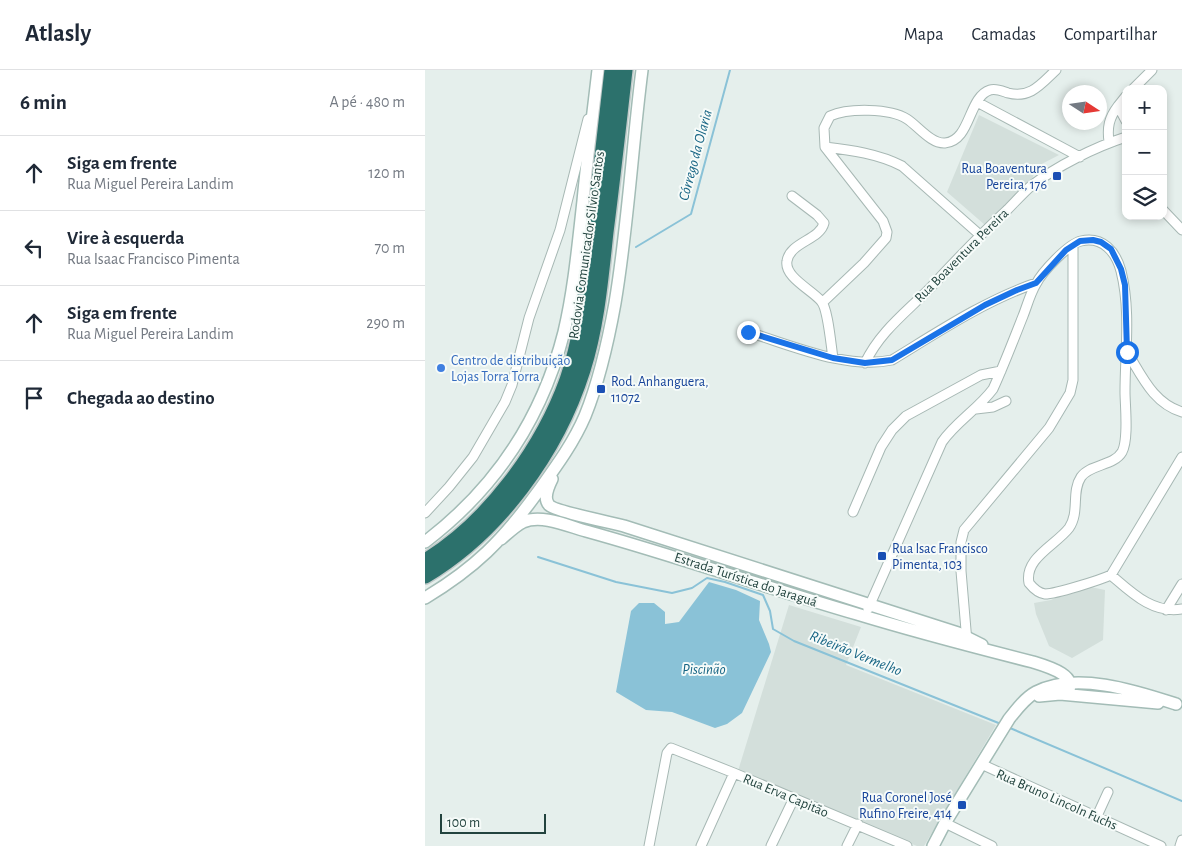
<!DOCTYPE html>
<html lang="pt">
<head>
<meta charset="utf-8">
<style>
  :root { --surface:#fff; --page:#f6f6f7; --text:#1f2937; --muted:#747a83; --line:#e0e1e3 }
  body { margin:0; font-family:"Alegreya Sans",sans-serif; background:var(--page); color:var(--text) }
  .controls { position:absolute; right:15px; top:15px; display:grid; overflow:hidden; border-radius:10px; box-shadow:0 2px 8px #0003 }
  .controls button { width:45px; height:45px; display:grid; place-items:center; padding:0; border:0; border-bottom:1px solid var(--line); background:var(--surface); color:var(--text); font:25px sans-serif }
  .compass { position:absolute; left:637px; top:15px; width:45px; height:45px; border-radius:50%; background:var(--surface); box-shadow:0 2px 8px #0003; rotate:102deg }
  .scale { position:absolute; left:15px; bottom:12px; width:106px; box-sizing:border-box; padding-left:5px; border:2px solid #22433e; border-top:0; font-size:14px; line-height:18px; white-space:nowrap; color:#22433e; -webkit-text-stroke:4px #f6fbf9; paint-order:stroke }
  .stop { position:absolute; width:15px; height:15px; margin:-11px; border:4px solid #1a73e8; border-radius:50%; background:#fff }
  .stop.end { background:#1a73e8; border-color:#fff; box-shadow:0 1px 5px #0008 }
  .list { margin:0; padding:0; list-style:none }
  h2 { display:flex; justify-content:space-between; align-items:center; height:65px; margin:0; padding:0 20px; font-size:21px }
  h2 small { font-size:16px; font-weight:400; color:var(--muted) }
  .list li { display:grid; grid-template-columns:32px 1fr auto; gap:15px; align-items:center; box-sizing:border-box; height:75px; padding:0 20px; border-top:1px solid var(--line) }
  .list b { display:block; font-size:19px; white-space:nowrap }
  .list p { margin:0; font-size:16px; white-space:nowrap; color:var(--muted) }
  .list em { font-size:16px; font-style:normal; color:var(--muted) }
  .icon { flex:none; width:28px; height:28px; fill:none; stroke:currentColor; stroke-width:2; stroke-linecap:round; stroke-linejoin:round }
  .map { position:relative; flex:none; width:757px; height:776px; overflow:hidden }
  header { display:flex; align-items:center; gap:30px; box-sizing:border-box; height:70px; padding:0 25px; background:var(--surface); border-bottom:1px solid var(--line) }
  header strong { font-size:24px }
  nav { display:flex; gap:28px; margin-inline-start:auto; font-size:18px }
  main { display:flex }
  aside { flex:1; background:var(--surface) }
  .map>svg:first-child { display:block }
  .built { fill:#d3dfdb }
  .water { fill:#8ac2d7 }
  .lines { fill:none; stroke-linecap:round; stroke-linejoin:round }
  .stream { stroke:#8ac2d7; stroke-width:2 }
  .minor-casing { stroke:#a7b8b4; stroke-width:11 }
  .secondary-casing { stroke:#a3bcb6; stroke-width:14 }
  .motorway-casing { stroke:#c1cac9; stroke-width:18 }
  .minor { stroke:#fff; stroke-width:9 }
  .secondary { stroke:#fff; stroke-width:11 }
  .motorway { stroke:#2c716c; stroke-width:15 }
  .route { stroke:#1a73e8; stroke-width:6 }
  .transit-dot { fill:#1a4fb4; stroke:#f6fbf9; stroke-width:2 }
  .shop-dot { fill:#3f7fe0; stroke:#f6fbf9; stroke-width:2 }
  .labels { text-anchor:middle; stroke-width:4; stroke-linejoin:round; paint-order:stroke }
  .transit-label { font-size:14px; fill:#164399; stroke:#f6fbf9; text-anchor:end }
  .street-label { font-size:14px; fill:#22433e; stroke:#f6fbf9 }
  .shop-label { font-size:14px; fill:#366cbe; stroke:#f6fbf9; text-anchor:start }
  .water-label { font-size:15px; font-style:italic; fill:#176584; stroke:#f6fbf9 }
</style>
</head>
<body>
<header>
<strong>Atlasly</strong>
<nav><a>Mapa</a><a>Camadas</a><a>Compartilhar</a></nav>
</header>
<main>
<aside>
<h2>6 min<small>A pé · 480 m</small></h2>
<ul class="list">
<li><svg class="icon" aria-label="ahead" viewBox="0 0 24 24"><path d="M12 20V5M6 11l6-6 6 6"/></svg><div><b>Siga em frente</b><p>Rua Miguel Pereira Landim</p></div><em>120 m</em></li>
<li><svg class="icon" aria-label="left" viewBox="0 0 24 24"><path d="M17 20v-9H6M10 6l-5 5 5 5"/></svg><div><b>Vire à esquerda</b><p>Rua Isaac Francisco Pimenta</p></div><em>70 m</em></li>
<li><svg class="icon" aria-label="ahead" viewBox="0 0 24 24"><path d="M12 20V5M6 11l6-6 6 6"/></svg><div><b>Siga em frente</b><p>Rua Miguel Pereira Landim</p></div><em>290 m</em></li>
<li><svg class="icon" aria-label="arrive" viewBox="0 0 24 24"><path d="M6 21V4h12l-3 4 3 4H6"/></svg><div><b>Chegada ao destino</b></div></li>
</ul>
</aside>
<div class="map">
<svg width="757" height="776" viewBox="0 0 757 776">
  <rect width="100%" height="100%" fill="#e5efec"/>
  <path class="built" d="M554 45 634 85 611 97 607 110 560 155 522 122Z
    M661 516 680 520 678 570 647 588 624 576 611 544 609 533 626 530 650 519Z
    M364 535 436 557 421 595 571 655 499 776H492L313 701Z"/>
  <path class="water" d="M284 512 311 520 335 531 334 550 344 574 346 582 317 643 302 654 290 658 247 642 221 640 191 622 206 541 214 533H229L240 542V554L254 552Z"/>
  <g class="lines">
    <path class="stream" d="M211 177 266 144 305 0
      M113 487 191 512 247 523 267 518 282 508 300 512 338 525 345 541 348 559 369 571 576 654
      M585 658 757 731"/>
    <defs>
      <path id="minor" d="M708 19 727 0
        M701 26 693 36 701 51
        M552 32 655 87
        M684 72C682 57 684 48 693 36
        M400 77C426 80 454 84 477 96L555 165
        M367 126 392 145 399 153C395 170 365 172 362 191 359 207 387 220 396 231 403 238 406 276 408 288
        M738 140 757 160
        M398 232 439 193 461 168 462 162 458 151 400 77 399 58 405 46C423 38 465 38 482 49 493 56 506 74 520 73 546 71 543 27 565 20 571 18 577 21 583 23 605 29 616 14 631 0
        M323 262C366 275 422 300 467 290 513 262 559 231 611 213
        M702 282C717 306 728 333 757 342
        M440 293C456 260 482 242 507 216 531 190 556 164 582 140 590 132 598 123 606 116 632 96 670 77 701 67
        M551 339 568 337 581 331
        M428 442 456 377 467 360 481 346 556 305 576 301
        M0 443 24 417 48 387 80 332 87 315 104 248 135 160 163 49
        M686 505 757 387
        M443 539 517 372C531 352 553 339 568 319 579 295 588 271 598 246 602 236 605 224 611 214 617 202 643 174 656 171 678 166 691 182 696 201 706 241 700 282 700 322 700 336 704 369 697 382 689 396 665 394 656 407 646 422 655 442 644 458 631 475 599 488 604 513 608 518 613 523 620 524 631 524 675 510 686 505 707 523 728 544 757 539
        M741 540 757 514
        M542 572 536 501V472L539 460 624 358 645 323 648 310V175
        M556 694 736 776
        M672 746 683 722
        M520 753 567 776
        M224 776 242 683 246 678 309 703 482 776
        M276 776 309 703
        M346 776 369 728
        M422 776 433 754
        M755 776 757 770"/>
      <path id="secondary" d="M127 409C123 417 118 428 124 435 129 441 188 453 199 456L533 563 557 575
        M76 469C83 463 90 456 98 452 117 444 143 456 161 461 252 486 342 518 432 544 491 562 549 577 608 592 621 596 657 606 641 624
        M0 472C71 418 117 349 139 262 149 220 153 175 158 131 162 88 168 44 173 0
        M0 528C50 498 78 470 112 423 130 398 148 374 160 346 175 309 183 272 190 233 203 156 207 78 217 0
        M614 626 635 624 733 633
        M508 776 520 753 584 649C591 640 600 628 611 622 651 601 711 621 751 634"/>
      <path id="motorway" d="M0 491C63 453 117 379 142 310 158 264 162 213 168 165 174 110 181 55 187 0
        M0 506C74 462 132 382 158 300 172 256 176 208 181 162 188 108 194 54 200 0"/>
    </defs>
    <use href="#minor" class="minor-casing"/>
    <use href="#secondary" class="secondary-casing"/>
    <use href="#motorway" class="motorway-casing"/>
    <use href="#minor" class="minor"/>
    <use href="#secondary" class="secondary"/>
    <use href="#motorway" class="motorway"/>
  </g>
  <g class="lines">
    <path class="route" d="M323 262 408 288 440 293 467 290 560 235 592 220 611 213 641 180 655 171 668 170 676 172 686 179 696 199 700 215 702 282"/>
  </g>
  <g class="transit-dot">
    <rect x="627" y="101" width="10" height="10" rx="2.5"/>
    <rect x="171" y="314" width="10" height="10" rx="2.5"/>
    <rect x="452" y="481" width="10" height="10" rx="2.5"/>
    <rect x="532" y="730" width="10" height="10" rx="2.5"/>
  </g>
  <circle class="shop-dot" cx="16" cy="298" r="5"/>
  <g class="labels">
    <g class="transit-label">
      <text x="622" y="103">Rua Boaventura<tspan x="622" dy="16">Pereira, 176</tspan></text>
      <text x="186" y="316" text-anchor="start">Rod. Anhanguera,<tspan x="186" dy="16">11072</tspan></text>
      <text x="467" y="483" text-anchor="start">Rua Isac Francisco<tspan x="467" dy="16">Pimenta, 103</tspan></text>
      <text x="527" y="732">Rua Coronel José<tspan x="527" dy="16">Rufino Freire, 414</tspan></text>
    </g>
    <g class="street-label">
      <text transform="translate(161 175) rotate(-82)" y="5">Rodovia Comunicador Silvio Santos</text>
      <text transform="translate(536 185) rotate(-45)" y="5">Rua Boaventura Pereira</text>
      <text transform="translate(321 509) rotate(18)" y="5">Estrada Turística do Jaraguá</text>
      <text transform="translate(361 725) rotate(23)" y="5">Rua Erva Capitão</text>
      <text transform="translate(632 729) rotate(24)" y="5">Rua Bruno Lincoln Fuchs</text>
    </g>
    <g class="shop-label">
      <text x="26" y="295">Centro de distribuição<tspan x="26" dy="16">Lojas Torra Torra</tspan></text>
    </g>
    <g class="water-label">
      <text transform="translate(270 85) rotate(-75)" y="5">Córrego da Olaria</text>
      <text transform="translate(431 583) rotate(22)" y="5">Ribeirão Vermelho</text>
      <text x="279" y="604">Piscinão</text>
    </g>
  </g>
</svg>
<div class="controls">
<button>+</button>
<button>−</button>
<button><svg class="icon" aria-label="layers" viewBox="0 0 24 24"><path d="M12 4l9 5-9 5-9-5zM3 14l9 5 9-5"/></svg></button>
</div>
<svg class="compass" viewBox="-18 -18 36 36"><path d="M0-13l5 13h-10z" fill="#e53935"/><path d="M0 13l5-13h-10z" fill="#747a83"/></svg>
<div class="scale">100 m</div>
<div class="stop" style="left:702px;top:282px"></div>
<div class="stop end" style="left:323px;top:262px"></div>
</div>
</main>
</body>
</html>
